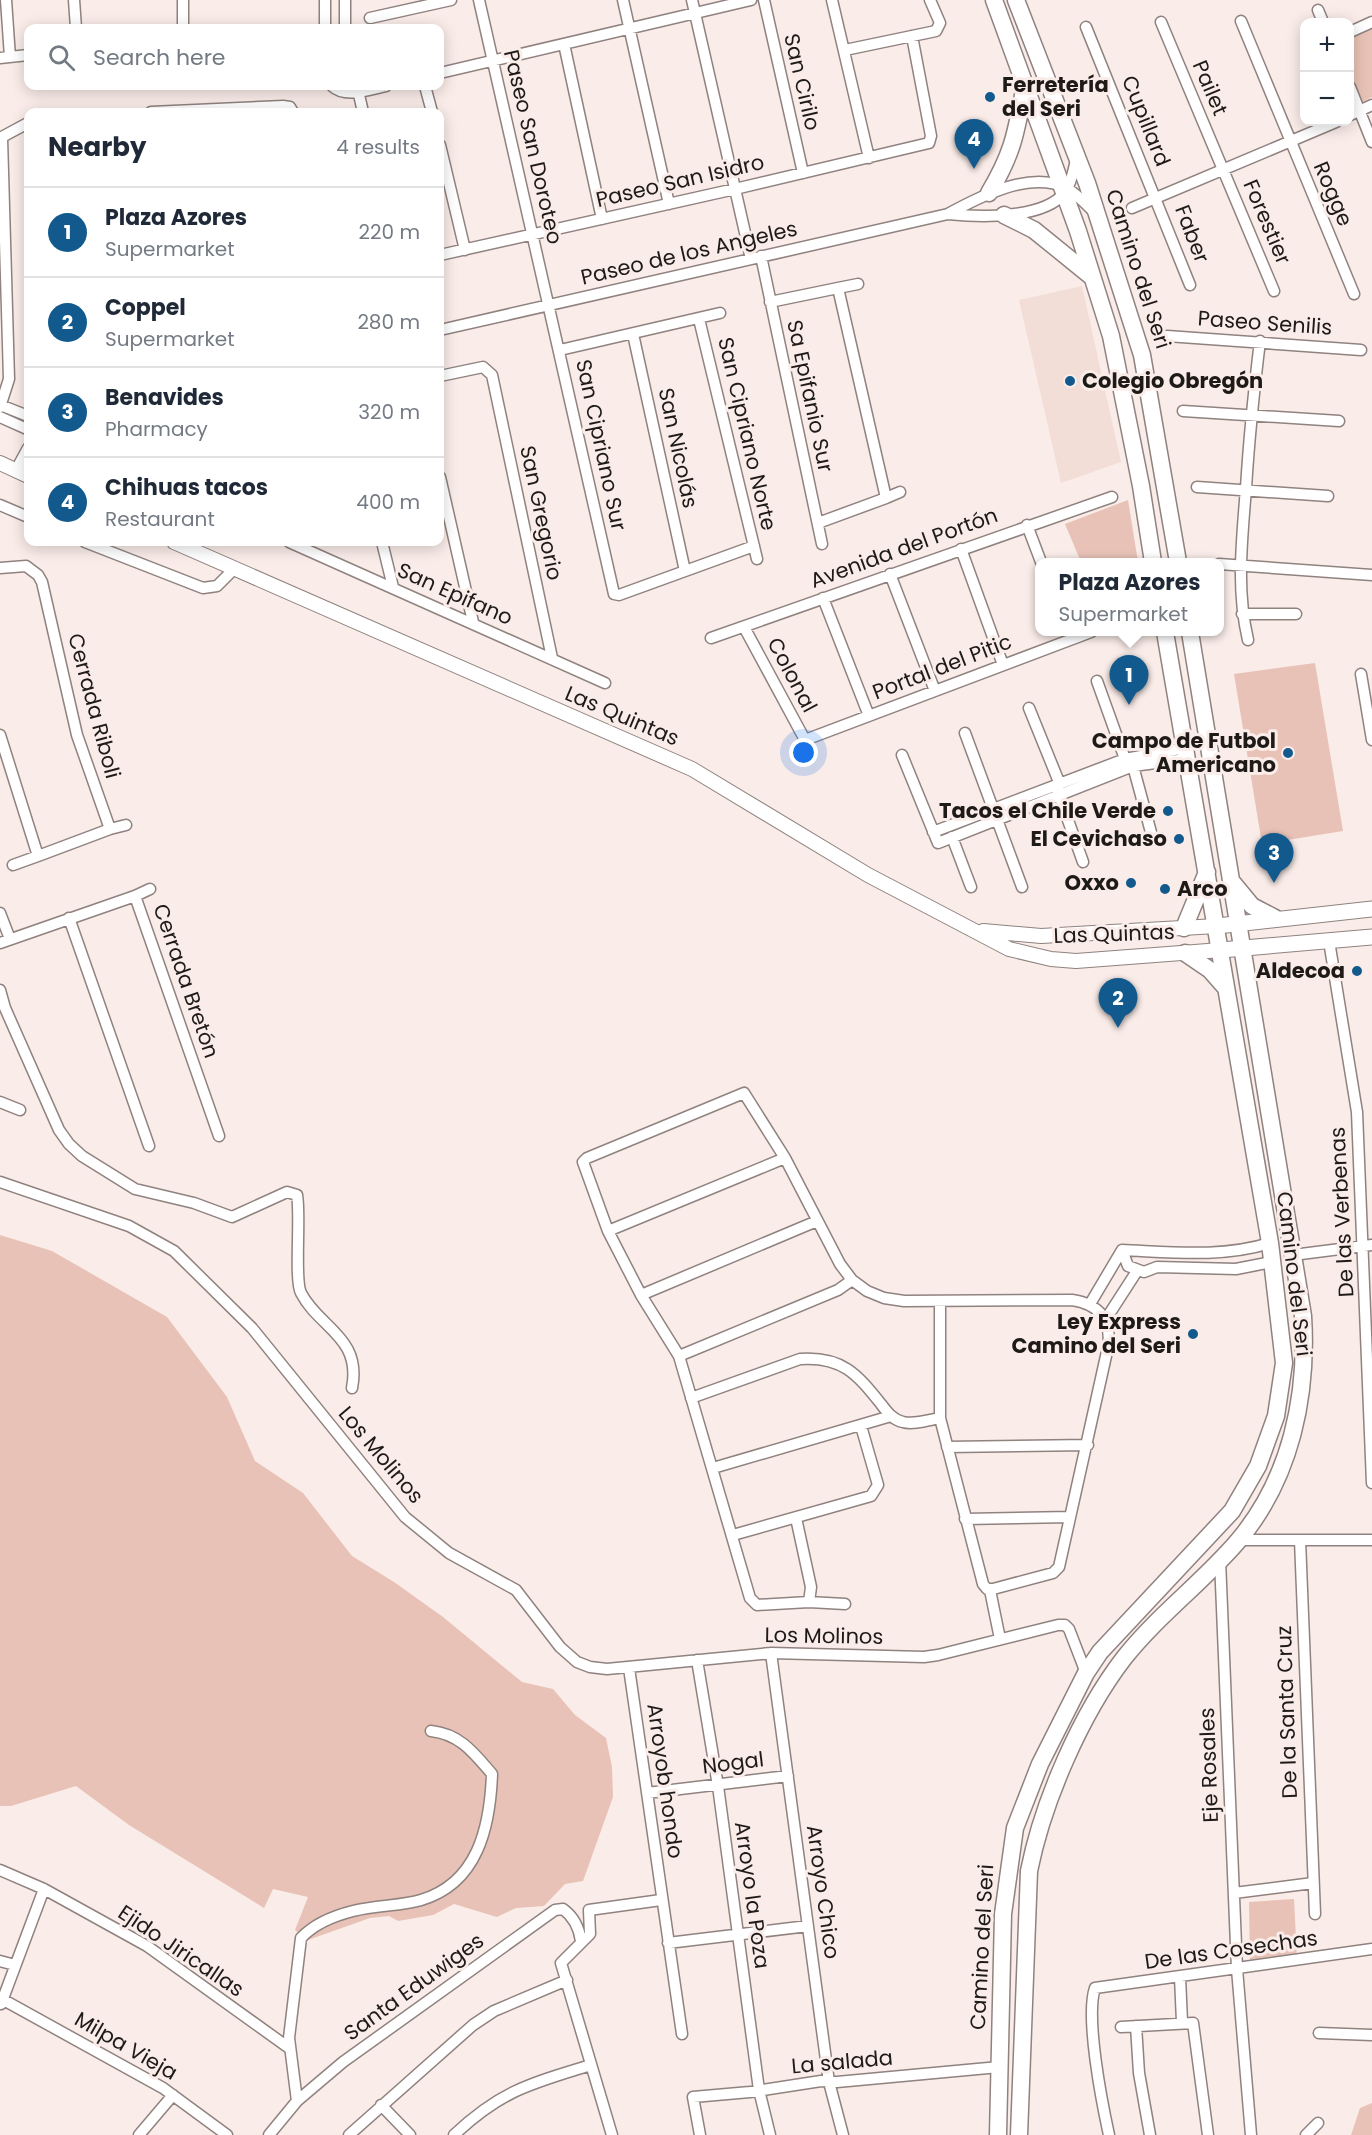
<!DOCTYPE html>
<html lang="en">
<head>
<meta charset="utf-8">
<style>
  :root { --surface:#fff; --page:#f2f2f3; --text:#1f2937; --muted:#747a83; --line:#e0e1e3; --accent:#125a8e }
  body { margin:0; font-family:Poppins,sans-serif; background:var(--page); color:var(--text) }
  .controls { position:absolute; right:18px; top:18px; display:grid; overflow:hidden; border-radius:12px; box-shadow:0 3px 15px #0003 }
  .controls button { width:54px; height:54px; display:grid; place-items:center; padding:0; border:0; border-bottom:2px solid var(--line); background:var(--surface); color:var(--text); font:30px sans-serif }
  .you { position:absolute; left:804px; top:753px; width:21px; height:21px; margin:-15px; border:4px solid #fff; border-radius:50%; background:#1a73e8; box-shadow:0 0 0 9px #1a73e833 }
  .badge { display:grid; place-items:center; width:39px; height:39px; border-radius:50%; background:var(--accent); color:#fff; font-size:20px; font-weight:700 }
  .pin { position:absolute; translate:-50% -50px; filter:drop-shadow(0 2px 3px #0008) }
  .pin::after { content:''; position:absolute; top:32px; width:21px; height:18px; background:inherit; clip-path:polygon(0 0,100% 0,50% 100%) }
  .popup { position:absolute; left:1035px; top:558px; width:189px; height:78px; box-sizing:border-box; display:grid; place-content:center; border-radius:12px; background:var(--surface); filter:drop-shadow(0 2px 4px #0005); font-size:20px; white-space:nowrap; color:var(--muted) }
  .popup b { font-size:22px; color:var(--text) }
  .popup::after { content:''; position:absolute; left:50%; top:100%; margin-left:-12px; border:12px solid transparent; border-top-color:var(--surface) }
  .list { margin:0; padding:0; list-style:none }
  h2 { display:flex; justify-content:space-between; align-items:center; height:78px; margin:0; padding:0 24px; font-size:26px }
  h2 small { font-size:20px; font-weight:400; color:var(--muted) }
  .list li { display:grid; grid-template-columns:39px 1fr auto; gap:18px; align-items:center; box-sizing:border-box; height:90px; padding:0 24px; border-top:2px solid var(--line) }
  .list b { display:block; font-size:22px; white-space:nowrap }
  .list p { margin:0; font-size:20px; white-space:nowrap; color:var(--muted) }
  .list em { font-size:20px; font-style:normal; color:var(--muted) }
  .icon { flex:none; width:33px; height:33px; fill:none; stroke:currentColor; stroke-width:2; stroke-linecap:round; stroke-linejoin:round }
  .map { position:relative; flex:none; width:1372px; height:2135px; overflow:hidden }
  .search { position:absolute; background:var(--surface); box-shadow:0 3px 15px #0003; left:24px; top:24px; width:420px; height:66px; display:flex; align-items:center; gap:15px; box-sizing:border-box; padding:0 21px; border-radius:12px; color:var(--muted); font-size:22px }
  .panel { position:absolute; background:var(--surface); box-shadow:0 3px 15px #0003; left:24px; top:108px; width:420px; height:438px; border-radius:12px }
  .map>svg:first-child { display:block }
  .built { fill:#f3ddd7 }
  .green { fill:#e8c2b7 }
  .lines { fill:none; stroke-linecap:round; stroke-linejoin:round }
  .minor-casing { stroke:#8f827f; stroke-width:13 }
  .tertiary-casing { stroke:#8f827f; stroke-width:16 }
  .secondary-casing { stroke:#8f827f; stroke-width:17 }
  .primary-casing { stroke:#8f827f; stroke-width:19 }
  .minor { stroke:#fff; stroke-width:10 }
  .tertiary { stroke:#fff; stroke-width:14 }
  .secondary { stroke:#fff; stroke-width:15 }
  .primary { stroke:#fff; stroke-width:16 }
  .poi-dot { fill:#125a8e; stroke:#faece8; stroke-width:2 }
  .labels { text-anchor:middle; stroke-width:6; stroke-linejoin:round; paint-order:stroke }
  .street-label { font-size:21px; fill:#1e1a18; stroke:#faece8 }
  .poi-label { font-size:21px; font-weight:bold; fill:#1e1a18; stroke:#faece8; text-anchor:end }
</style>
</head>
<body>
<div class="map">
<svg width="1372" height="2135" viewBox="0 0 1372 2135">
  <rect width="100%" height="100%" fill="#faece8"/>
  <path class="built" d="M1082 286 1121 462 1061 483 1019 300Z"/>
  <path class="green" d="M1372 28V97L1360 103 1350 76V38Z
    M1128 500 1138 562H1081L1065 524Z
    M1315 663 1343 831 1262 844 1234 674Z
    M0 1235 52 1251 167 1317 227 1397 255 1461 303 1493 352 1556 394 1582 443 1617 522 1682 553 1689 575 1715 606 1738 612 1767 613 1797 583 1881 565 1884 544 1906 516 1908 497 1917 454 1904 433 1915 398 1921 389 1916 370 1918 308 1940 295 1930 308 1897 273 1889 264 1908 129 1825 76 1786 11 1806H0Z
    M1294 1899 1297 1959 1250 1965 1249 1902Z
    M1372 2103V2135H1351L1360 2108Z"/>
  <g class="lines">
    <defs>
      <path id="minor" d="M6 0 10 57
        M74 0 76 28
        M183 0V28
        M325 0V28
        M345 0V28
        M479 0 614 594 619 595 754 546
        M623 0 669 204
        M692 0 751 259
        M764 0 803 173
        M832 0 869 158
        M1318 10 1323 22
        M370 18 451 0
        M1241 21 1354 294
        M1161 22 1274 291
        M1086 27 1190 285
        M1350 32 1372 22
        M564 44 602 219
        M845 50 936 31 940 23 930 0
        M0 58 28 55
        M440 73 751 0
        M332 86C346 99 370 89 386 86
        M357 86 363 112
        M425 86 432 112
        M1350 87 1372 142
        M151 112 283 106 290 107 293 112
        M1350 115 1372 105
        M0 138 28 123
        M440 145 465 250
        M1132 208 1336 122
        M948 214C978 217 1044 220 1065 192 1072 183 1074 167 1077 156
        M440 255 735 189 929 143 931 136 912 36
        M761 256 822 544
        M838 288 858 284
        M770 302 838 288 886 498 818 523
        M699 319 757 559
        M440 330 948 214C979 197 1030 170 1066 188 1076 193 1086 204 1094 212
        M633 334 685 571
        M1167 336 1361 350
        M560 350 720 313
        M440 376 483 367 492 375 552 658
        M0 405 28 416
        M0 407 9 379 2 138
        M1183 411 1339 421
        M0 417 27 429
        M16 470 28 448
        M440 477 473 622
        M1197 487 1328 496
        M886 498 900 492
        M0 505 28 517
        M1027 525 1041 562
        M85 542 203 588 217 586 235 568
        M289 542 605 683
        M382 542 393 587
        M961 549 1003 665
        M1219 564 1372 575
        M0 568 26 566 38 575 42 582 77 735 110 829 38 856 0 735
        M890 574 935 691
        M823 598 869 716
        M1242 614H1296
        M744 627 805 740 1091 632
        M711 638 1112 497
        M1248 640C1236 589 1242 540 1246 488 1249 439 1254 390 1260 341
        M1361 674 1372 740
        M1097 681 1125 759 1133 766 1152 836
        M1029 708 1059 782V795L1083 862
        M965 733 1022 887
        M902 755 938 843 1133 766 1186 759
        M110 829 126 825
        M933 832 1125 759 1185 748
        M952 837 971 887
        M13 865 38 856
        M135 896 150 889
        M0 913 10 939
        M69 918 149 1146
        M1329 941 1357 1112 1372 1483
        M0 943 135 896 219 1136
        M0 990 5 1008 59 1130 69 1144 82 1156 135 1189 194 1203 232 1217 287 1192 297 1195C301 1216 294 1280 301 1293 319 1328 362 1337 352 1388
        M0 1102 20 1110
        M0 1182 129 1226 174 1251 252 1328 405 1517 449 1553 516 1590 560 1647 577 1662 590 1667 607 1669 771 1653 924 1657 938 1655 1058 1625H1065L1069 1629 1086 1673
        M608 1231 785 1158
        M1122 1250 1128 1266 1144 1272 1157 1267 1236 1269 1272 1262
        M1122 1250C1171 1252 1222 1258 1270 1243
        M1293 1255 1372 1245
        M641 1295 817 1221
        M1090 1304 1122 1250
        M1106 1319 1137 1271
        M679 1356 838 1290 852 1280
        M691 1398 800 1359C842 1356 857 1374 881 1404 887 1412 893 1420 903 1422 913 1425 929 1420 940 1418
        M947 1447 1088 1445
        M713 1468 891 1416
        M796 1518 811 1587 809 1602
        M965 1519 1070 1517
        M733 1535 871 1496 878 1485 861 1426
        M1239 1540H1372
        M1300 1540 1315 1914
        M1220 1560 1237 1969 1251 2135
        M990 1590 1000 1639
        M845 1604 809 1602 757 1605 750 1598 679 1356 641 1295 608 1231 583 1162 587 1158 744 1093 785 1158 840 1264 852 1280 867 1291 884 1298 904 1301 1072 1300C1099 1304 1112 1320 1108 1347L1059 1567 1053 1573 993 1589H987L983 1584 940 1418V1301
        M771 1653 829 2082 843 2135
        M697 1660 718 1786 759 2090 770 2135
        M629 1668 682 2034
        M647 1793 788 1776
        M0 1870 44 1889 147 1946 289 2048
        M1234 1893 1313 1883
        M668 1943 808 1926
        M0 1961 15 1965
        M1180 1977 1182 2022
        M0 1998 163 2088 227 2135
        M1 2004 44 1889
        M1136 2026 1139 2073 1150 2135
        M1121 2027 1193 2023 1208 2135
        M1319 2033 1372 2035
        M297 2101 289 2038 301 1938C315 1923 333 1916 353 1911 376 1905 402 1906 421 1900 478 1883 490 1827 492 1774 474 1753 460 1734 431 1731
        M381 2105 410 2135
        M139 2135 173 2095
        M269 2135 297 2101 343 2062 555 1910 563 1909C574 1917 579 1927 581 1941
        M349 2135 473 2025 494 2011 567 1980
        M454 2135C502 2090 530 2084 591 2065
        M612 2135 561 1963 590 1934 589 1910 661 1900
        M700 2135 693 2097 750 2092 821 2081 837 2082 999 2067
        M1109 2135C1102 2103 1085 2017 1095 1988L1372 1949
        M1306 2135 1318 2123"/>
      <path id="tertiary" d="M0 463 28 476
        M174 542 692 769 868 875 1009 949 1051 959 1076 961 1221 950
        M983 931 1041 936 1217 926"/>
      <path id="secondary" d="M1217 926 1372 909
        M1221 950 1372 937"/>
      <path id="primary" d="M994 0 1078 231 1111 336 1141 486 1153 562
        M1016 0 1087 183 1142 355 1178 562
        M989 193C1014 151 1016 132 1025 85
        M1004 215 1034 230 1092 277
        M1233 883 1252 906 1275 918
        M1184 928 1207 872
        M1185 953 1210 970 1225 987
        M998 2135 1003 1914 1015 1828 1040 1764 1086 1673 1100 1652 1232 1511 1258 1466 1276 1416 1284 1363 1270 1243 1165 632
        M1019 2135 1029 1871C1043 1801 1081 1714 1124 1658 1158 1615 1203 1582 1238 1541 1291 1478 1308 1396 1303 1316L1190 632"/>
    </defs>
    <use href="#minor" class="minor-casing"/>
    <use href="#tertiary" class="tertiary-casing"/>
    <use href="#secondary" class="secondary-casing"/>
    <use href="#primary" class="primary-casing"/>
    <use href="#minor" class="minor"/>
    <use href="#tertiary" class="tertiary"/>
    <use href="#secondary" class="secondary"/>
    <use href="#primary" class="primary"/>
  </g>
  <g class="poi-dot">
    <circle cx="990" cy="97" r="6"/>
    <circle cx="1070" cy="381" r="6"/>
    <circle cx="1288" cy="753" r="6"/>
    <circle cx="1168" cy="811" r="6"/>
    <circle cx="1179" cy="839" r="6"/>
    <circle cx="1131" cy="883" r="6"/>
    <circle cx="1165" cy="889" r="6"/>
    <circle cx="1357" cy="971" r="6"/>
    <circle cx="1193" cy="1334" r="6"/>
  </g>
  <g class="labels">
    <g class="street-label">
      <text transform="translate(802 82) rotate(77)" y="7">San Cirilo</text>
      <text transform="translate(1210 88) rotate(67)" y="7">Pailet</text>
      <text transform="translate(1146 121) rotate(68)" y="7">Cupillard</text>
      <text transform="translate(533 147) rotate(77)" y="7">Paseo San Doroteo</text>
      <text transform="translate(680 181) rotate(-13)" y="7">Paseo San Isidro</text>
      <text transform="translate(1333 194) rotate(67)" y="7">Rogge</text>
      <text transform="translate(1267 222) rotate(67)" y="7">Forestier</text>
      <text transform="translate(1192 234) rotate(69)" y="7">Faber</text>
      <text transform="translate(689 253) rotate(-13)" y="7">Paseo de los Angeles</text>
      <text transform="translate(1138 269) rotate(72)" y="7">Camino del Seri</text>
      <text transform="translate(1265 323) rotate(4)" y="7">Paseo Senilis</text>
      <text transform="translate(810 396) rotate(78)" y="7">Sa Epifanio Sur</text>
      <text transform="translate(747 434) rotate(77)" y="7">San Cipriano Norte</text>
      <text transform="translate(601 445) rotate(78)" y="7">San Cipriano Sur</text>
      <text transform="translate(678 448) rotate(78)" y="7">San Nicolás</text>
      <text transform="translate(541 513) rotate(78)" y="7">San Gregorio</text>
      <text transform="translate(904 548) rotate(-20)" y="7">Avenida del Portón</text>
      <text transform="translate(455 594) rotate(24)" y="7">San Epifano</text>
      <text transform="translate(942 667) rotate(-21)" y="7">Portal del Pitic</text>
      <text transform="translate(792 675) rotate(62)" y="7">Colonal</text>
      <text transform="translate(94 706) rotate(75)" y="7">Cerrada Riboli</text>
      <text transform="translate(622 716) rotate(23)" y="7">Las Quintas</text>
      <text transform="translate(1114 934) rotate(-2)" y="7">Las Quintas</text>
      <text transform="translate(186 981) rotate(71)" y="7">Cerrada Bretón</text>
      <text transform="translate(1342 1212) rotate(-93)" y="7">De las Verbenas</text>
      <text transform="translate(1294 1274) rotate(83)" y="7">Camino del Seri</text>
      <text transform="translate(381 1455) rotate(50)" y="7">Los Molinos</text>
      <text transform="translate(824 1636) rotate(1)" y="7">Los Molinos</text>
      <text transform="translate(1287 1712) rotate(-92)" y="7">De la Santa Cruz</text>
      <text transform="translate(733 1763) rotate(-7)" y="7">Nogal</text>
      <text transform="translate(1209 1765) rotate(-92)" y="7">Eje Rosales</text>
      <text transform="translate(665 1781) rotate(82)" y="7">Arroyob hondo</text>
      <text transform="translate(823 1892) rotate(82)" y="7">Arroyo Chico</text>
      <text transform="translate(752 1895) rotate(82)" y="7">Arroyo la Poza</text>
      <text transform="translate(982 1947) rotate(-87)" y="7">Camino del Seri</text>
      <text transform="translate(1231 1950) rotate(-8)" y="7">De las Cosechas</text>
      <text transform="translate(181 1951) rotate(34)" y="7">Ejido Jiricallas</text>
      <text transform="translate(414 1987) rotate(-36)" y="7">Santa Eduwiges</text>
      <text transform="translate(126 2046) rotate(30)" y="7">Milpa Vieja</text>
      <text transform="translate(842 2062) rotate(-5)" y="7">La salada</text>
    </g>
    <g class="poi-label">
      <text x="1002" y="92" text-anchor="start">Ferretería<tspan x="1002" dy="24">del Seri</tspan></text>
      <text x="1082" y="388" text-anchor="start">Colegio Obregón</text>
      <text x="1276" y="748">Campo de Futbol<tspan x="1276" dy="24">Americano</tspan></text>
      <text x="1156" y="818">Tacos el Chile Verde</text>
      <text x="1167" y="846">El Cevichaso</text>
      <text x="1119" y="890">Oxxo</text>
      <text x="1177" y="896" text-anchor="start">Arco</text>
      <text x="1345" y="978">Aldecoa</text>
      <text x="1181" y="1329">Ley Express<tspan x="1181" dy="24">Camino del Seri</tspan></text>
    </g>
  </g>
</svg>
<div class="controls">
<button>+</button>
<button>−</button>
</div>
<div class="you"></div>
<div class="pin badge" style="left:1129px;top:705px">1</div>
<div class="popup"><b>Plaza Azores</b>Supermarket</div>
<div class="pin badge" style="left:1118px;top:1028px">2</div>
<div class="pin badge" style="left:1274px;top:883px">3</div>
<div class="pin badge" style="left:974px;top:169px">4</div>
<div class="search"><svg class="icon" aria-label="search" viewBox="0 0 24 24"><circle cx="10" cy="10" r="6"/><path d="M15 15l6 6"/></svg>Search here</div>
<section class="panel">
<h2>Nearby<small>4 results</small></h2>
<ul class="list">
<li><span class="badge">1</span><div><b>Plaza Azores</b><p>Supermarket</p></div><em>220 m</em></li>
<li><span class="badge">2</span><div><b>Coppel</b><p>Supermarket</p></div><em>280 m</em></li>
<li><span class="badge">3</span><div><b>Benavides</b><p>Pharmacy</p></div><em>320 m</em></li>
<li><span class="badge">4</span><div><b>Chihuas tacos</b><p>Restaurant</p></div><em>400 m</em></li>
</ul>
</section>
</div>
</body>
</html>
